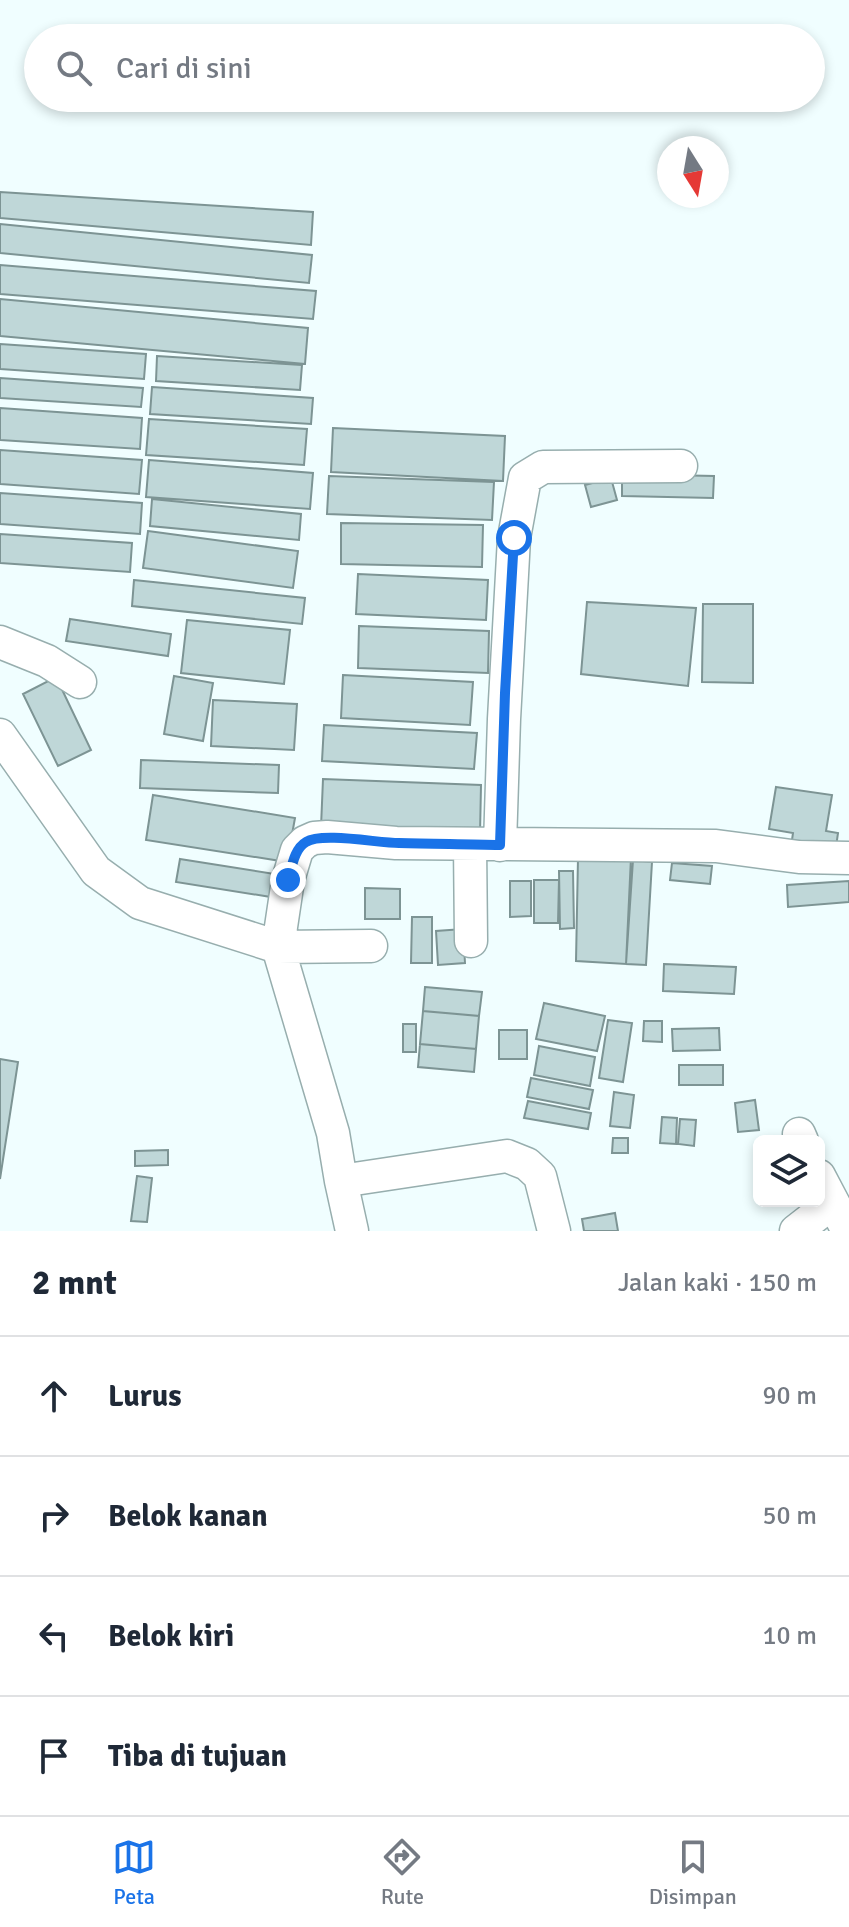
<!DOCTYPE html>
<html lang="id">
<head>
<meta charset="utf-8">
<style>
  :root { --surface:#fff; --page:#f6f6f7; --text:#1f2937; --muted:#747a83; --line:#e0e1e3; --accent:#1a73e8 }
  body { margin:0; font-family:Signika,sans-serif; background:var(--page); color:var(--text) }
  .controls { position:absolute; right:24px; bottom:24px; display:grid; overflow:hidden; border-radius:12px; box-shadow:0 4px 12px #0003 }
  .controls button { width:72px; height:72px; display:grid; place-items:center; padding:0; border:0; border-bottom:2px solid var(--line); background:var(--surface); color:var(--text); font:40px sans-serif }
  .compass { position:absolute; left:657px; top:136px; width:72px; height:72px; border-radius:50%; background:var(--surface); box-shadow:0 4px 12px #0003; rotate:169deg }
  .stop { position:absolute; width:24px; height:24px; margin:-18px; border:6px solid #1a73e8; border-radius:50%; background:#fff }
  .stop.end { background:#1a73e8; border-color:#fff; box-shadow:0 2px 8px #0008 }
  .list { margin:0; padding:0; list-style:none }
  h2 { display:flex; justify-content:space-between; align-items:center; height:104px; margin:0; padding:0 32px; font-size:34px }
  h2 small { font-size:26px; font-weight:400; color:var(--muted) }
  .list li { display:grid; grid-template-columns:52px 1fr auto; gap:24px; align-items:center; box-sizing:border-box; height:120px; padding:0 32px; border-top:2px solid var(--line) }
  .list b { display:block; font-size:30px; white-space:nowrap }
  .list em { font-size:26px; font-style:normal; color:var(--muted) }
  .icon { flex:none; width:44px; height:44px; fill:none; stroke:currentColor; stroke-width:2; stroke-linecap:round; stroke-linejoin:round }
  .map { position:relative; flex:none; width:849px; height:1231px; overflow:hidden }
  .search { position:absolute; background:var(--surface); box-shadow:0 4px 12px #0003; left:24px; right:24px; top:24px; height:88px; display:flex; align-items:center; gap:20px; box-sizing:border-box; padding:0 28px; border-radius:44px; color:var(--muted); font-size:30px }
  .sheet { height:584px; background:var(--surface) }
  nav { display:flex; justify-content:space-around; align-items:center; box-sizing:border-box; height:112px; border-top:2px solid var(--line); background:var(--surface); font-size:22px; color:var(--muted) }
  nav a { display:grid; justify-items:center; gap:4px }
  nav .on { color:var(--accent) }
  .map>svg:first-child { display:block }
  .building { fill:#bfd7d8; stroke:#7d9494; stroke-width:2 }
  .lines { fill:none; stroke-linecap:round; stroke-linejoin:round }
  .minor-casing { stroke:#97aeae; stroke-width:35 }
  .minor { stroke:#fff; stroke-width:32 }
  .route { stroke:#1a73e8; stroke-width:10 }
</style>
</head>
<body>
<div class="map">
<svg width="849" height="1231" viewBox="0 0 849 1231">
  <rect width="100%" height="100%" fill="#f0feff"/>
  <path class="building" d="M0 192 313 212 311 245 0 218Z
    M0 224 312 255 309 283 0 253Z
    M0 265 316 291 313 319 0 294Z
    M0 299 308 328 305 364 0 336Z
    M0 344 146 354 144 379 0 369Z
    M157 356 302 365 300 390 156 381Z
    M0 378 143 388 141 407 0 398Z
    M152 387 313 398 311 424 150 414Z
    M0 408 142 418 140 449 0 440Z
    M149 419 307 429 304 465 146 455Z
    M333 428 505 436 503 481 331 472Z
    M0 450 142 460 139 494 0 484Z
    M149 460 313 473 310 509 146 497Z
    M622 474 714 476 713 498 622 496Z
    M329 476 494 482 492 520 327 514Z
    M611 478 617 500 591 507 585 485Z
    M0 493 142 503 140 534 0 524Z
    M152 499 301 514 299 540 150 526Z
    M341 523 483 525 482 567 341 564Z
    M148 531 298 551 293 588 143 568Z
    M0 534 132 543 130 572 0 563Z
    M358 574 488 580 486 620 356 614Z
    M134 580 305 598 302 624 132 606Z
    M587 602 696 608 688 686 581 674Z
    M703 604H753V683L702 682Z
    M70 619 171 634 168 656 66 641Z
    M187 620 290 630 284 684 181 673Z
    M359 626 489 631 488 673 358 668Z
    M343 675 473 682 470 725 341 718Z
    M174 676 213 683 203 741 164 734Z
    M56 677 91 750 58 766 23 694Z
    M213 700 297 704 294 750 211 746Z
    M324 725 477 733 474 769 322 761Z
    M141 760 279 765 278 793 140 788Z
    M323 779 481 785 480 834 321 827Z
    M776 787 832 795 826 831 838 833 835 854 791 847 793 833 769 829Z
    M153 795 295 818 287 862 146 840Z
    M631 857 626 964 576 961 578 858Z
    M180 859 281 875 277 898 176 882Z
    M633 860 652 862 646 965 626 964Z
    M672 863 712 866 710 884 670 880Z
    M559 871H573L574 928 560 929Z
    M534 880H559L558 923H534Z
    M510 881H531V916L510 917Z
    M849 881V902L788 907 787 885Z
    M365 888 400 889V919H365Z
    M412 917H432V963H411Z
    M463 929 465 963 438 965 436 931Z
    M664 964 736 967 734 994 663 991Z
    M425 987 482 992 479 1016 423 1011Z
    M544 1003 605 1016 597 1051 536 1039Z
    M423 1011 479 1016 476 1049 420 1044Z
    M608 1020 632 1023 623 1082 599 1078Z
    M644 1021H662V1042L643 1041Z
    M403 1024H416V1052H403Z
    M719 1028 720 1050 673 1051 672 1029Z
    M499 1030H527V1059H499Z
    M420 1044 476 1049 474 1072 418 1067Z
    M539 1046 595 1057 590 1086 534 1075Z
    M0 1059 18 1062 0 1179Z
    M679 1065H723V1085H679Z
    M531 1078 593 1090 589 1109 527 1097Z
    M614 1092 634 1095 630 1128 610 1126Z
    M755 1100 759 1130 738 1132 735 1103Z
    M528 1101 591 1113 588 1129 524 1118Z
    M662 1117 677 1118 676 1144 660 1143Z
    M680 1119 696 1120 694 1146 678 1144Z
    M613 1138H628V1153H612Z
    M168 1150V1165L135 1166V1151Z
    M137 1176 152 1178 147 1222 131 1221Z
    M615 1213 618 1231H584L582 1219Z"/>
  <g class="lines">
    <defs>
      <path id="minor" d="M0 642 47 661 80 682
        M0 735 96 871 140 903 278 947 333 1133 341 1181 352 1231
        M470 844 471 941
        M500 845 504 719 514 538 525 478 543 467 681 466
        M371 946 278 947 288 880 297 850 305 842 314 838 327 837 396 843 716 846 799 857 849 858
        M799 1134 802 1141
        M819 1176 848 1231
        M341 1181 507 1156 527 1164 540 1176 554 1231
        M796 1231 832 1203"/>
    </defs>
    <use href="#minor" class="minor-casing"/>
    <use href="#minor" class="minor"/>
  </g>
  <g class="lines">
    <path class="route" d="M288 880C292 867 294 849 306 842 322 832 378 843 399 843 433 844 467 844 500 845L505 693 514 538"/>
  </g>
</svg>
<div class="controls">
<button><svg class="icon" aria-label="layers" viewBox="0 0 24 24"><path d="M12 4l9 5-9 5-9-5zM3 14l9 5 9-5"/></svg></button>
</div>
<svg class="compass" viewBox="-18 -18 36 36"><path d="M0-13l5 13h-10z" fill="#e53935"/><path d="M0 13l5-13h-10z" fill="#747a83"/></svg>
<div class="stop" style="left:514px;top:538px"></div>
<div class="stop end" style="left:288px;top:880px"></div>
<div class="search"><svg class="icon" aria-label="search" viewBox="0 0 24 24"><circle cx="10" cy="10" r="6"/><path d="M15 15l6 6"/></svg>Cari di sini</div>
</div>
<section class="sheet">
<h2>2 mnt<small>Jalan kaki · 150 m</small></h2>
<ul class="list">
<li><svg class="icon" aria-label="ahead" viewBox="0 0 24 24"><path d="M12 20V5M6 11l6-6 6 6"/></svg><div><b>Lurus</b></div><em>90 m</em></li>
<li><svg class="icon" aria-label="right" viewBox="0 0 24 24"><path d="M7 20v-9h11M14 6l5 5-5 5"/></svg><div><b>Belok kanan</b></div><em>50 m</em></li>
<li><svg class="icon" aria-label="left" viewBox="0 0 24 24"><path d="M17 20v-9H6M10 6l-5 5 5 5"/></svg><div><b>Belok kiri</b></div><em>10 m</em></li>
<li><svg class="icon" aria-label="arrive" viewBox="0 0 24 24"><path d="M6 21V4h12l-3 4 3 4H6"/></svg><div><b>Tiba di tujuan</b></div></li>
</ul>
</section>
<nav>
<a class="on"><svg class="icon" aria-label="map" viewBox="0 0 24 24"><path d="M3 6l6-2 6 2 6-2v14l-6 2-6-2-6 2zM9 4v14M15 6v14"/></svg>Peta</a>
<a><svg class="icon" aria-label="directions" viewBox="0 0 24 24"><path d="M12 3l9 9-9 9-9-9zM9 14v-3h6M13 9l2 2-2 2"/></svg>Rute</a>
<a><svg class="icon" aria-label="saved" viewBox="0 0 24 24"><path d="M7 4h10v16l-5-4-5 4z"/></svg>Disimpan</a>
</nav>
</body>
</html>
